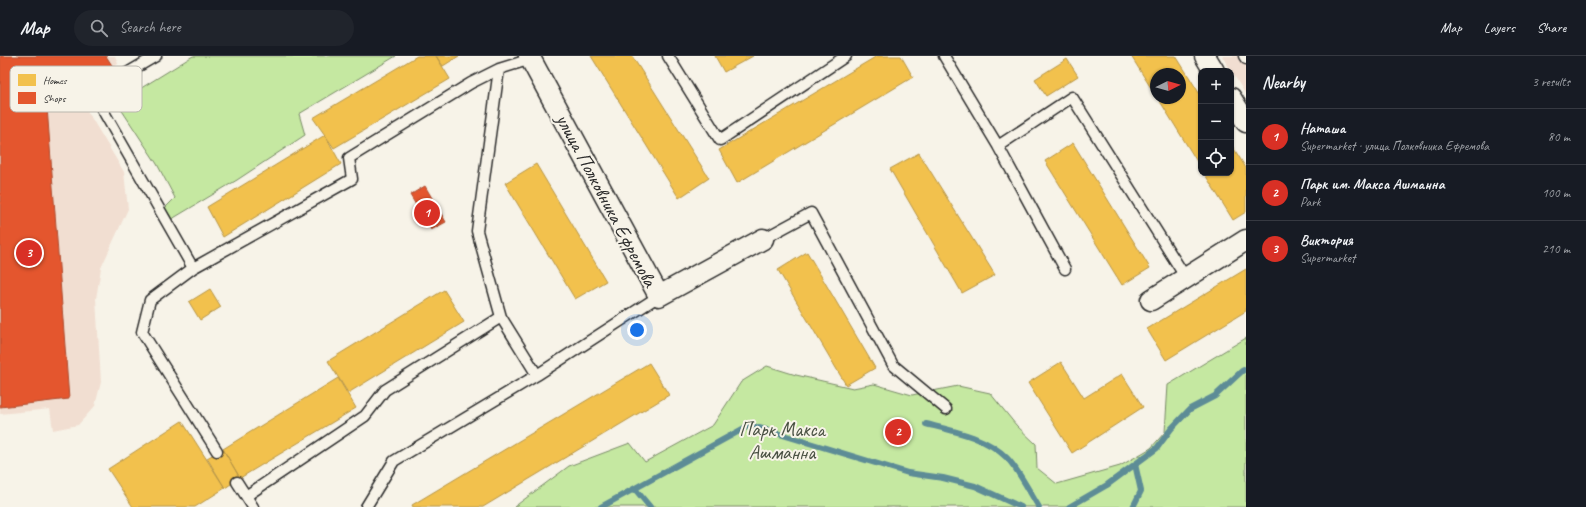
<!DOCTYPE html>
<html lang="en">
<head>
<meta charset="utf-8">
<style>
  :root { --surface:#171b24; --page:#20242c; --text:#f1f3f6; --muted:#9ea1a6; --line:#363941; --accent:#d93025 }
  body { margin:0; font-family:Caveat,sans-serif; background:var(--page); color:var(--text) }
  .controls { position:absolute; right:12px; top:12px; display:grid; overflow:hidden; border-radius:8px; box-shadow:0 1px 3px #0004 }
  .controls button { width:36px; height:36px; display:grid; place-items:center; padding:0; border:0; border-bottom:1px solid var(--line); background:var(--surface); color:var(--text); font:20px sans-serif }
  .compass { position:absolute; left:1150px; top:12px; width:36px; height:36px; border-radius:50%; background:var(--surface); box-shadow:0 1px 3px #0004; rotate:85deg }
  .you { position:absolute; left:637px; top:274px; width:14px; height:14px; margin:-10px; border:3px solid #fff; border-radius:50%; background:#1a73e8; box-shadow:0 0 0 6px #1a73e833 }
  .badge { display:grid; place-items:center; width:26px; height:26px; border-radius:50%; background:var(--accent); color:#fff; font-size:13px; font-weight:700 }
  .pin { position:absolute; translate:-50% -50%; border:2px solid #fff; box-shadow:0 1px 4px #0006 }
  .list { margin:0; padding:0; list-style:none }
  h2 { display:flex; justify-content:space-between; align-items:center; height:52px; margin:0; padding:0 16px; font-size:17px }
  h2 small { font-size:13px; font-weight:400; color:var(--muted) }
  .list li { display:grid; grid-template-columns:26px 1fr auto; gap:12px; align-items:center; box-sizing:border-box; height:56px; padding:0 16px; border-top:1px solid var(--line) }
  .list b { display:block; font-size:15px; white-space:nowrap }
  .list p { margin:0; font-size:13px; white-space:nowrap; color:var(--muted) }
  .list em { font-size:13px; font-style:normal; color:var(--muted) }
  .icon { flex:none; width:22px; height:22px; fill:none; stroke:currentColor; stroke-width:2; stroke-linecap:round; stroke-linejoin:round }
  .map { position:relative; flex:none; width:1246px; height:451px; overflow:hidden }
  header { display:flex; align-items:center; gap:24px; box-sizing:border-box; height:56px; padding:0 20px; background:var(--surface); border-bottom:1px solid var(--line) }
  header strong { font-size:19px }
  nav { display:flex; gap:22px; margin-inline-start:auto; font-size:14px }
  .search { width:280px; height:36px; background:var(--page); display:flex; align-items:center; gap:10px; box-sizing:border-box; padding:0 14px; border-radius:22px; color:var(--muted); font-size:15px }
  main { display:flex }
  aside { flex:1; background:var(--surface) }
  .map>svg:first-child { display:block }
  .built { fill:#f1ded1 }
  .green { fill:#c5e8a1; stroke:#788a66 }
  .homes { fill:#f2c14e; stroke:#b69444 }
  .shops { fill:#e4572e; stroke:#ac4a2d }
  .lines { fill:none; stroke-linecap:round; stroke-linejoin:round }
  .stream { stroke:#5d8c96; stroke-width:6 }
  .service-casing { stroke:#2b2b2b; stroke-width:13 }
  .minor-casing { stroke:#2b2b2b; stroke-width:23 }
  .service { stroke:#f7f3e8; stroke-width:10 }
  .minor { stroke:#f7f3e8; stroke-width:20 }
  .labels { text-anchor:middle; stroke-width:4; stroke-linejoin:round; paint-order:stroke }
  .street-label { font-size:20px; fill:#2b2b2b; stroke:#f7f3e8 }
  .park-label { font-size:20px; fill:#4a5143; stroke:#f7f3e8 }
  .key { fill:#f7f3e8; stroke:#bab7af; stroke-width:1 }
  .key-label { font-size:11px; fill:#2b2b2b }
</style>
</head>
<body>
<header>
<strong>Map</strong>
<div class="search"><svg class="icon" aria-label="search" viewBox="0 0 24 24"><circle cx="10" cy="10" r="6"/><path d="M15 15l6 6"/></svg>Search here</div>
<nav><a>Map</a><a>Layers</a><a>Share</a></nav>
</header>
<main>
<div class="map">
<svg width="1246" height="451" viewBox="0 0 1246 451">
  <rect width="100%" height="100%" fill="#f7f3e8"/>
  <filter id="ink" filterUnits="userSpaceOnUse"><feTurbulence type="fractalNoise" baseFrequency=".025" numOctaves="2"/><feDisplacementMap in="SourceGraphic" scale="8" xChannelSelector="R" yChannelSelector="G"/><feConvolveMatrix kernelMatrix="1 2 1 2 8 2 1 2 1" color-interpolation-filters="sRGB"/></filter>
  <g filter="url(#ink)">
    <path class="built" d="M0 0H115L118 8 77 38 124 116 128 153 101 212 96 243 101 326 95 350 78 369 53 374 50 353 0 358Z
      M1222 0H1246V39Z"/>
    <path class="green" d="M193 0H396L299 58 305 79 237 124 172 163 165 152 175 142 157 108 117 47Z
      M1246 282V451H514L569 410 630 387 645 406 713 369 741 326 767 310 796 319 853 332 874 328 912 339 958 330 990 337 1016 369 1036 388 1037 412 1057 428 1120 410 1151 392 1165 376 1168 329Z"/>
    <path class="homes" d="M417 0H436L450 23 334 92 313 62Z
      M436 0H459L443 10Z
      M591 0H632L709 122 679 142Z
      M715 0H753L724 16Z
      M877 0H901L913 21 737 127 719 94Z
      M1131 0H1176L1201 40V112L1158 42H1180V18H1156V40Z
      M1067 3 1078 20 1046 40 1035 23Z
      M325 79 341 108 223 181 207 151Z
      M1073 87 1150 212 1122 229 1045 105Z
      M1231 88 1246 112V156L1233 164 1204 117H1231Z
      M919 97 995 219 962 237 890 113Z
      M536 108 606 225 575 243 505 127Z
      M807 196 875 312 846 329 778 214Z
      M1246 213V255L1166 304 1147 273Z
      M210 233 221 251 200 264 189 246Z
      M444 234 464 266 348 337 328 305Z
      M1061 306 1084 342 1122 318 1143 351 1072 397 1028 327Z
      M649 307 669 339 483 451H413L412 449Z
      M338 322 356 352 240 422 223 393Z
      M182 365 225 432 195 451H133L108 413Z
      M223 393 240 422 225 432 207 402Z"/>
    <path class="shops" d="M0 0H106L113 11 47 51 69 343 0 351Z
      M425 130 446 166 431 174 410 139Z"/>
    <g class="lines">
      <path class="stream" d="M926 368C954 375 986 381 1007 402 1019 414 1030 437 1039 451
        M635 433 650 451
        M601 451 750 369 908 417 943 422 975 430 1021 451
        M1069 451 1107 429 1157 392 1171 373 1190 353 1215 340 1242 315 1246 313
        M1133 451 1141 435 1135 408"/>
      <defs>
        <path id="service" d="M156 0 93 37 193 212 150 244 142 276 217 395
          M668 0 720 84 846 0
          M944 0 998 90 1065 213
          M1244 0 1246 3
          M998 90 1072 41 1186 222
          M763 183 811 157 893 309 946 353
          M193 212 352 123 349 102 471 27 499 13 531 3
          M537 319 659 240
          M237 426 253 451
          M246 440 365 360 385 334 501 261 477 175 499 13
          M366 451 394 405 537 319 501 261"/>
        <path id="minor" d="M529 0 659 240 763 183
          M1205 0 1214 15
          M1231 42 1246 66
          M1151 244 1246 184"/>
      </defs>
      <use href="#service" class="service-casing"/>
      <use href="#minor" class="minor-casing"/>
      <use href="#service" class="service"/>
      <use href="#minor" class="minor"/>
    </g>
  </g>
  <g class="labels">
    <g class="street-label">
      <text transform="translate(607 144) rotate(62)" y="7">улица Полковника Ефремова</text>
    </g>
    <g class="park-label">
      <text x="782" y="380">Парк Макса<tspan x="782" dy="23">Ашманна</tspan></text>
    </g>
  </g>
  <rect x="10" y="10" width="132" height="46" rx="6" class="key"/>
  <rect x="18" y="18" width="18" height="12" fill="#f2c14e"/>
  <rect x="18" y="36" width="18" height="12" fill="#e4572e"/>
  <g class="key-label">
    <text x="43" y="28">Homes</text>
    <text x="43" y="46">Shops</text>
  </g>
</svg>
<div class="controls">
<button>+</button>
<button>−</button>
<button><svg class="icon" aria-label="locate" viewBox="0 0 24 24"><circle cx="12" cy="12" r="6"/><path d="M12 2v4M12 18v4M2 12h4M18 12h4"/></svg></button>
</div>
<svg class="compass" viewBox="-18 -18 36 36"><path d="M0-13l5 13h-10z" fill="#e53935"/><path d="M0 13l5-13h-10z" fill="#9ea1a6"/></svg>
<div class="you"></div>
<div class="pin badge" style="left:427px;top:157px">1</div>
<div class="pin badge" style="left:898px;top:376px">2</div>
<div class="pin badge" style="left:29px;top:197px">3</div>
</div>
<aside>
<h2>Nearby<small>3 results</small></h2>
<ul class="list">
<li><span class="badge">1</span><div><b>Наташа</b><p>Supermarket · улица Полковника Ефремова</p></div><em>80 m</em></li>
<li><span class="badge">2</span><div><b>Парк им. Макса Ашманна</b><p>Park</p></div><em>100 m</em></li>
<li><span class="badge">3</span><div><b>Виктория</b><p>Supermarket</p></div><em>210 m</em></li>
</ul>
</aside>
</main>
</body>
</html>
